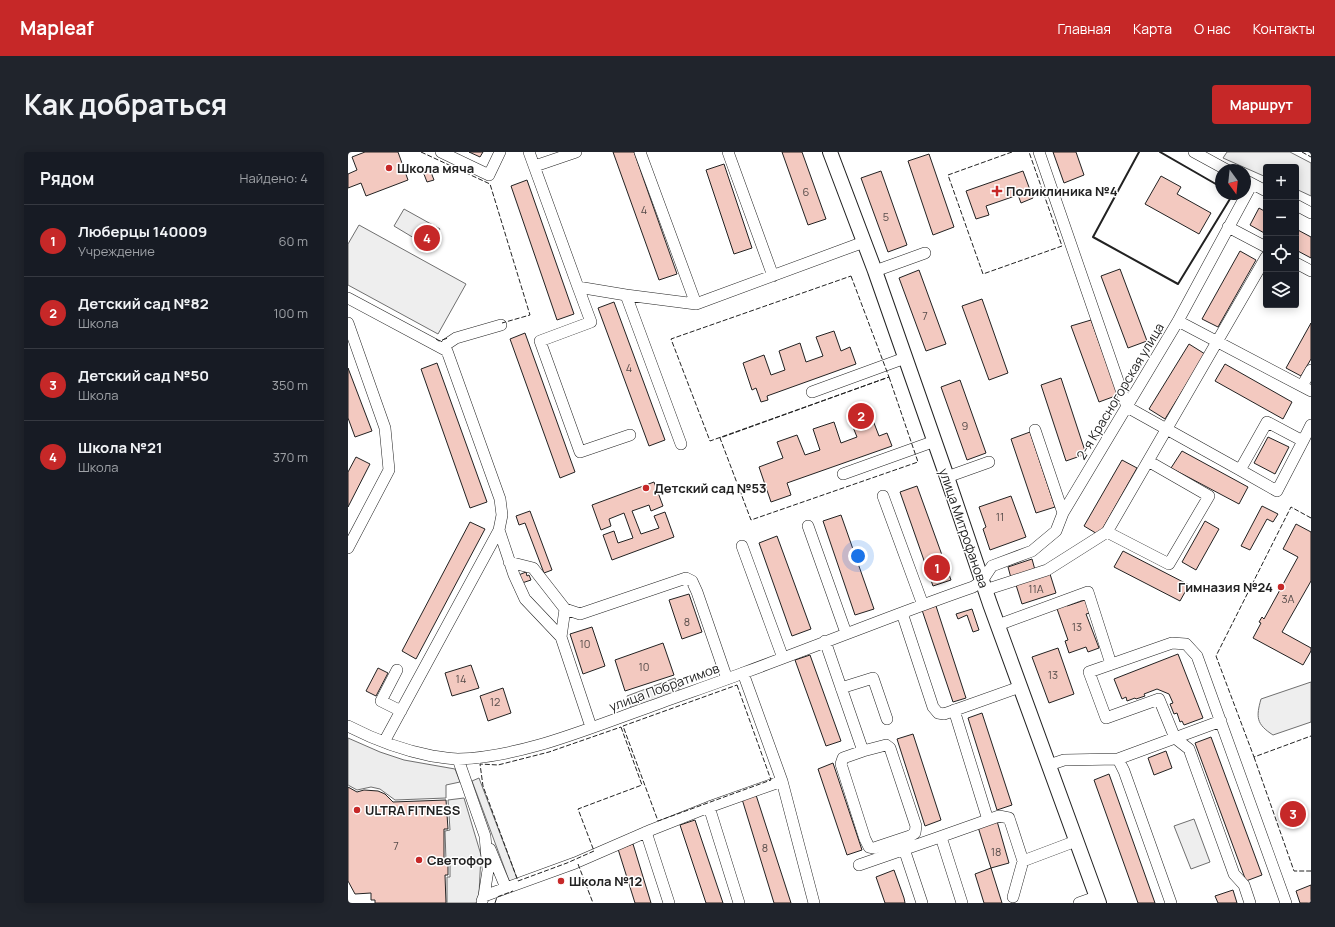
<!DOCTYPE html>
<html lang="ru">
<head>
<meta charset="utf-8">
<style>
  :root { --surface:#171b24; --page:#20242c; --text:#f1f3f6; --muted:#9ea1a6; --line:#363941; --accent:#c62828 }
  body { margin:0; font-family:Manrope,sans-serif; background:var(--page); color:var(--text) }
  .controls { position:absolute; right:12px; top:12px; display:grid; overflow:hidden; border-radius:4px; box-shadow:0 2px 10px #0003 }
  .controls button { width:36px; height:36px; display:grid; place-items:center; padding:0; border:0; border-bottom:1px solid var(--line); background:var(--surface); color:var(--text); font:20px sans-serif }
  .compass { position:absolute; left:867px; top:12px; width:36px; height:36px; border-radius:50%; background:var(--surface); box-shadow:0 2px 10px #0003; rotate:165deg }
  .you { position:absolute; left:510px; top:404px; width:14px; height:14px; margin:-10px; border:3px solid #fff; border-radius:50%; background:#1a73e8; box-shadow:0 0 0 6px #1a73e833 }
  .badge { display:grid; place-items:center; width:26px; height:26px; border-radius:50%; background:var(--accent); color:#fff; font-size:13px; font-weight:700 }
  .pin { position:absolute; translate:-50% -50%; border:2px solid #fff; box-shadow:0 1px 4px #0006 }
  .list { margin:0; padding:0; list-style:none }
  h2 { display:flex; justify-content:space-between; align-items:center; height:52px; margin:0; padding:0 16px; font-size:17px }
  h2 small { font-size:13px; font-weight:400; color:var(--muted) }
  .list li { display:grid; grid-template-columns:26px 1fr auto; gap:12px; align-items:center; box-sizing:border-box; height:72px; padding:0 16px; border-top:1px solid var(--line) }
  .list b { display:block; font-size:15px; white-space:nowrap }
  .list p { margin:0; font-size:13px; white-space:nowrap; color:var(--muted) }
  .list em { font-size:13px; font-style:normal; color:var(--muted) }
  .icon { flex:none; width:22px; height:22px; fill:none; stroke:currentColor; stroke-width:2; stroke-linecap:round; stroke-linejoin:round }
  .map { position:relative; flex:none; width:963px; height:751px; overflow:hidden; border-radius:4px }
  header { display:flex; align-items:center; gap:24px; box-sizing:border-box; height:56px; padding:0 20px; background:var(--accent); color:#fff }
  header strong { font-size:19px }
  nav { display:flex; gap:22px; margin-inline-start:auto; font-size:14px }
  .intro { display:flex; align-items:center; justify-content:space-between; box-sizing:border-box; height:96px; padding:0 24px }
  h1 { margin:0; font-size:28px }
  .button { padding:10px 18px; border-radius:4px; background:var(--accent); color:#fff; font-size:14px; font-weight:700 }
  main { display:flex; gap:24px; padding:0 24px }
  aside { flex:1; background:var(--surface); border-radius:4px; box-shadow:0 2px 10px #0003 }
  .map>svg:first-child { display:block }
  .green { fill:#eee; stroke:#6f6f6f }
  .parking { fill:#ededed; stroke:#6f6f6f }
  .building { fill:#f3c9c0; stroke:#222 }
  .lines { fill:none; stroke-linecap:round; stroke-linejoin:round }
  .minor-casing { stroke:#222; stroke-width:12 }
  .major-casing { stroke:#222; stroke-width:16 }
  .minor { stroke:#fff; stroke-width:11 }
  .major { stroke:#fff; stroke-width:14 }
  .fence { stroke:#222; stroke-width:1; stroke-dasharray:5 2; stroke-linecap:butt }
  .wall { stroke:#222; stroke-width:2 }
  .poi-dot { fill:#c62828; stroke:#fff; stroke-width:1.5 }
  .labels { text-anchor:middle; stroke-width:3; stroke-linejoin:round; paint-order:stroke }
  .number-label { font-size:11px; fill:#564c4a }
  .poi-label { font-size:13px; font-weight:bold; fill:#222; stroke:#fff; text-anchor:start }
  .street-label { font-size:13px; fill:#222; stroke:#fff }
</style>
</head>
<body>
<header>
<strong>Mapleaf</strong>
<nav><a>Главная</a><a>Карта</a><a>О нас</a><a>Контакты</a></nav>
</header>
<div class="intro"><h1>Как добраться</h1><a class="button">Маршрут</a></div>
<main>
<aside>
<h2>Рядом<small>Найдено: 4</small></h2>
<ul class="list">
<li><span class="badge">1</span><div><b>Люберцы 140009</b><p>Учреждение</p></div><em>60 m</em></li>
<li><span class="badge">2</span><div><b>Детский сад №82</b><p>Школа</p></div><em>100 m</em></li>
<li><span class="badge">3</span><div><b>Детский сад №50</b><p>Школа</p></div><em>350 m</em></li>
<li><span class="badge">4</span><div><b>Школа №21</b><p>Школа</p></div><em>370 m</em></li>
</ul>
</aside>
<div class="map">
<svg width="963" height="751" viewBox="0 0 963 751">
  <rect width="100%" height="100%" fill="#fff"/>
  <path class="green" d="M879 0H942L963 11V44L948 37V15H918V25L875 6Z
    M56 57 92 77 81 95 46 74Z
    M11 73 118 132 90 182 0 133V92Z
    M963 530V570L925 583C908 572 908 565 913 547Z
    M846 667 862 710 843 717 826 674Z"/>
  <path class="parking" d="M327 526 332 540 284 558 279 544Z
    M0 586 32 600 56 608 107 617 112 630 98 633V646L47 648 32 637 23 635 9 638 0 633Z
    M131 626 170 729 162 731 124 629Z
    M116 646 133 703 131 742 128 751H99V725H102V709H98L97 679 102 678 100 648Z"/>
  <path class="building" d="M17 0H50L60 28 18 44 13 31 0 36V22L9 18 4 5Z
    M121 0H135L132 5Z
    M265 0H286L329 122 311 128Z
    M434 0H454L478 67 460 73Z
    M705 0H728L736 23 716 31Z
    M581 2 606 75 585 83 560 9Z
    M376 12 404 96 386 102 358 18Z
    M81 15 86 28 79 30 74 17Z
    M533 19 559 93 540 100 513 26Z
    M675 19 685 46 673 51 670 43 638 54 641 63 628 67 618 39Z
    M813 24 833 35 829 42 863 61 851 82 797 52Z
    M179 28 226 162 209 168 163 34Z
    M911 56 918 60V82L902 73Z
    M948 77 963 85V106L948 98Z
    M892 99 908 108 870 175 854 167Z
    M772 117 799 189 780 196 753 124Z
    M571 118 598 192 578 199 551 126Z
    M634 147 660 221 641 228 614 154Z
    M266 150 317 288 301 294 250 156Z
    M743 168 770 243 751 250 723 174Z
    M963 171V207L953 224 938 216Z
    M486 179 493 199 502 195 508 212 419 244 420 248 413 250 408 236 404 238 395 211 416 203 423 223 437 218 431 199 452 191 458 210 475 204 468 185Z
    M177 181 227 320 212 326 162 187Z
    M841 192 857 202 817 267 801 257Z
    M89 211 139 350 122 356 73 217Z
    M877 212 944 250 935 267 867 229Z
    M0 216 24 279 7 285 0 266Z
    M713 226 738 302 718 309 693 233Z
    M612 228 638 301 619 308 593 235Z
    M521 258 531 284 539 281 544 294 439 331 443 343 423 350 411 315 435 306 429 290 449 283 457 303 472 298 465 277 486 270 493 291 509 285 501 265Z
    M682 280 707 355 688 361 663 287Z
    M920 285 941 295 927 322 906 311Z
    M834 299 900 335 891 352 823 316Z
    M8 305 22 312 0 355V320Z
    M774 308 789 316 751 383 736 374Z
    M306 330 315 354 303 359 301 353 284 359 293 382 311 376 306 364 317 360 326 385 264 408 255 383 266 379 270 391 285 386 276 361 261 367 263 374 253 378 244 353Z
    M569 334 603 428 585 434 552 340Z
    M663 344 678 385 642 398 635 377 638 375 631 355Z
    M914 354 930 362 925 370 919 367 902 398 893 394Z
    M182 359 204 418 196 421 177 371 171 373 168 364Z
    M493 363 526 457 507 463 475 369Z
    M857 369 871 377 848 418 834 410Z
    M122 370 137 377 68 507 54 499Z
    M948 372 963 380V429L934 480 963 496V499L955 513 905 486 913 471 911 470 914 465 916 467 950 405 935 397Z
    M429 384 463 477 444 484 411 391Z
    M775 399 841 433 832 449 766 415Z
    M684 407 687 418 663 426 660 415Z
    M178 420 179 424 181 423 183 428 171 432 168 424Z
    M702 422 708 441 674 452 668 433Z
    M341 442 354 480 334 487 321 448Z
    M737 448 742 461 738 462 751 496 740 500 738 495 721 501 717 489 720 488 708 454 718 450 719 454Z
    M588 454 618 546 605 550 574 458Z
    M624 457 631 478 625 480 619 463 610 467 608 462Z
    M244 475 257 514 235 522 222 482Z
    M315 491 326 523 277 539 267 508Z
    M710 496 726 542 701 551 684 505Z
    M830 502 855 566 836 573 834 569 832 570 829 561 826 562 822 552 825 551 821 542 809 537 796 542 797 544 788 547 787 546 779 549 778 545 774 547 766 527Z
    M462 503 493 589 478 594 447 508Z
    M123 513 131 536 104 544 97 521Z
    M30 516 40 521 28 544 18 539Z
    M155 536 163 561 140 569 132 544Z
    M634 561 664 653 649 658 620 566Z
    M565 582 593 668 577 674 549 587Z
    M863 585 914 723 898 729 847 591Z
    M818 599 824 616 806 623 800 606Z
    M485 611 514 698 499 703 470 617Z
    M761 622 807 751H790L746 628Z
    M0 635 9 640 16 638 30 639 37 642 45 650 98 648 100 677H96V711H100V723H97L98 751H27V748H23V741L7 742 0 729Z
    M408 643 443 751H426L394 647Z
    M347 668 353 686 375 751H358L332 673Z
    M649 669 661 711 643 716 630 675Z
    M285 692 303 751H287L270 697Z
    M643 716 649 735 654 751H636L627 722Z
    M546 718 556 746 557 751H537L528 725Z
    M963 733V751H952L948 739Z
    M885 738 889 751H870L867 744Z"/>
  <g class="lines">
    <defs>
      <path id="minor" d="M93 0 141 23 152 0
        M181 0 230 135 278 143 333 292
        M292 0 348 152
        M380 0 425 124
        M691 0 779 255 892 318 919 270 955 289 963 273
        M846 0 879 18
        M187 14 228 0
        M897 28 918 39
        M948 53 963 61
        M880 75 918 95
        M948 111 963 119
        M527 119 577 101
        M230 135 243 170 192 189 232 300 282 283
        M278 143 348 152 516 90
        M0 146 99 199 152 347 154 363 151 378 36 590
        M830 169 963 239
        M0 171 37 276 41 318 0 396
        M97 197 99 192 108 186 153 173
        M954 234 963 218
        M464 240 557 206
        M687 278 715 361
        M892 318 929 339 955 289
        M495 322 587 289
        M599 325 641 310
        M535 344 575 453
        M460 374 498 481
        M151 378 166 423 177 447 213 485 217 457 185 416 161 410
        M759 380 821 412 861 344 800 309
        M394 394 435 506
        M637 438 699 418 759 380 918 105
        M217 457 232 462 338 426 344 429 349 440 379 527
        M554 461 585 555 590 561 596 562 672 535
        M650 473 740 440 763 512
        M213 485 243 575
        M477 489 515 599 538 593 542 596 568 674 567 681 562 684 526 696 521 695 517 687 493 612 495 606 515 599
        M49 518 33 549 53 559
        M395 521 434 629
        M493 536 525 526 539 567
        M606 558 640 668
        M0 574C27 588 54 598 84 604 93 605 101 607 110 607 175 605 241 576 301 555 333 543 364 533 395 521 472 493 547 462 625 435L634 429 644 414 684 399 708 379 715 361 830 169 904 32
        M110 607 137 684 140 718 136 744 134 749
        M701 613 716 608 770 607
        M361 655 391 751
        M298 680 321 751
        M593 685 614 751
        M142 697 158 736
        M556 697 574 751
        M511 713 586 687 651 664 661 666 675 709
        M136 744 227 711 303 678 361 655 434 629 466 751
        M665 745 675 709 728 689
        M731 751 748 745
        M823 751 776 619 770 607 873 569
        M902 751 896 733 886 722 841 597 827 586 811 547 758 566 741 520 824 491 838 492 849 504 938 751"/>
      <path id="major" d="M482 0 527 119 599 325 642 452 751 751"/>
    </defs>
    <use href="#minor" class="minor-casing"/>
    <use href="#major" class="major-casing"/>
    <use href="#minor" class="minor"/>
    <use href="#major" class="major"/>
    <path class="fence" d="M73 0 142 32 182 163 154 171
      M664 0 600 23 635 122 714 94 681 0
      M954 0 963 5
      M503 124 541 225 362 289 323 187Z
      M88 187 91 189 100 186
      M541 225 570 310 403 368 372 286Z
      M963 366 943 355 868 504 906 605 963 584
      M389 533 423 628 310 669 275 574Z
      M273 575 294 633 230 657 246 699 219 711 170 729 135 634 132 612 150 613 201 600Z
      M906 605 946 719H963
      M230 712 245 751
      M147 751 149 745 165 739"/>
    <path class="wall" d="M791 0 745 85 830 132 885 42
      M812 0 873 35"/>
  </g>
  <g class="poi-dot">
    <circle cx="41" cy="16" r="4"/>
    <path d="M647 33h4v4h4v4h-4v4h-4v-4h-4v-4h4z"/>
    <circle cx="298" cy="336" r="4"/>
    <circle cx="933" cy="435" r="4"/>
    <circle cx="9" cy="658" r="4"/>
    <circle cx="71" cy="708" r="4"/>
    <circle cx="213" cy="729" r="4"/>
  </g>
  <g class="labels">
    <g class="number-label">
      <text x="458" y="44">6</text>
      <text x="296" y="62">4</text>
      <text x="538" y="69">5</text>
      <text x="577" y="168">7</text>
      <text x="281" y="220">4</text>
      <text x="617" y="278">9</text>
      <text x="652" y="369">11</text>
      <text x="688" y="441">11А</text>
      <text x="940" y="451">3А</text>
      <text x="339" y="474">8</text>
      <text x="729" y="479">13</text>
      <text x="237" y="496">10</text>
      <text x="296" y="519">10</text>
      <text x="705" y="527">13</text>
      <text x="113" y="531">14</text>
      <text x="147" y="554">12</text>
      <text x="48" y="698">7</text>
      <text x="417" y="700">8</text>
      <text x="648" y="704">18</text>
    </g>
    <g class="poi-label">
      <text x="49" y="21">Школа мяча</text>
      <text x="658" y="44">Поликлиника №4</text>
      <text x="306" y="341">Детский сад №53</text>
      <text x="925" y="440" text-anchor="end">Гимназия №24</text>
      <text x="17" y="663">ULTRA FITNESS</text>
      <text x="79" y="713">Светофор</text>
      <text x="221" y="734">Школа №12</text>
    </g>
    <g class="street-label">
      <text transform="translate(772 239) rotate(-59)" y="5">2-я Красногорская улица</text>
      <text transform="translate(616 376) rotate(71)" y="5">улица Митрофанова</text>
      <text transform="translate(316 535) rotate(-20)" y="5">улица Побратимов</text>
    </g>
  </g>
</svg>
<div class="controls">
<button>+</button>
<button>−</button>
<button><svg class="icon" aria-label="locate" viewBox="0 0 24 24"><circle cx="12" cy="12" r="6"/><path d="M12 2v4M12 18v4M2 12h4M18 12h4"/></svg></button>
<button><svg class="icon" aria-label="layers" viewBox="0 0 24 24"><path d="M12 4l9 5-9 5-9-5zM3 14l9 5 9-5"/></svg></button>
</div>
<svg class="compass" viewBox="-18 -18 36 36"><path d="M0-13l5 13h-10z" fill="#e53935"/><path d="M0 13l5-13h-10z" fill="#9ea1a6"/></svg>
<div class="you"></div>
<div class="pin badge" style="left:589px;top:416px">1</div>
<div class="pin badge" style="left:513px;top:264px">2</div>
<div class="pin badge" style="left:945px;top:662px">3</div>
<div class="pin badge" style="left:79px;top:86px">4</div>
</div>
</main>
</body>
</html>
